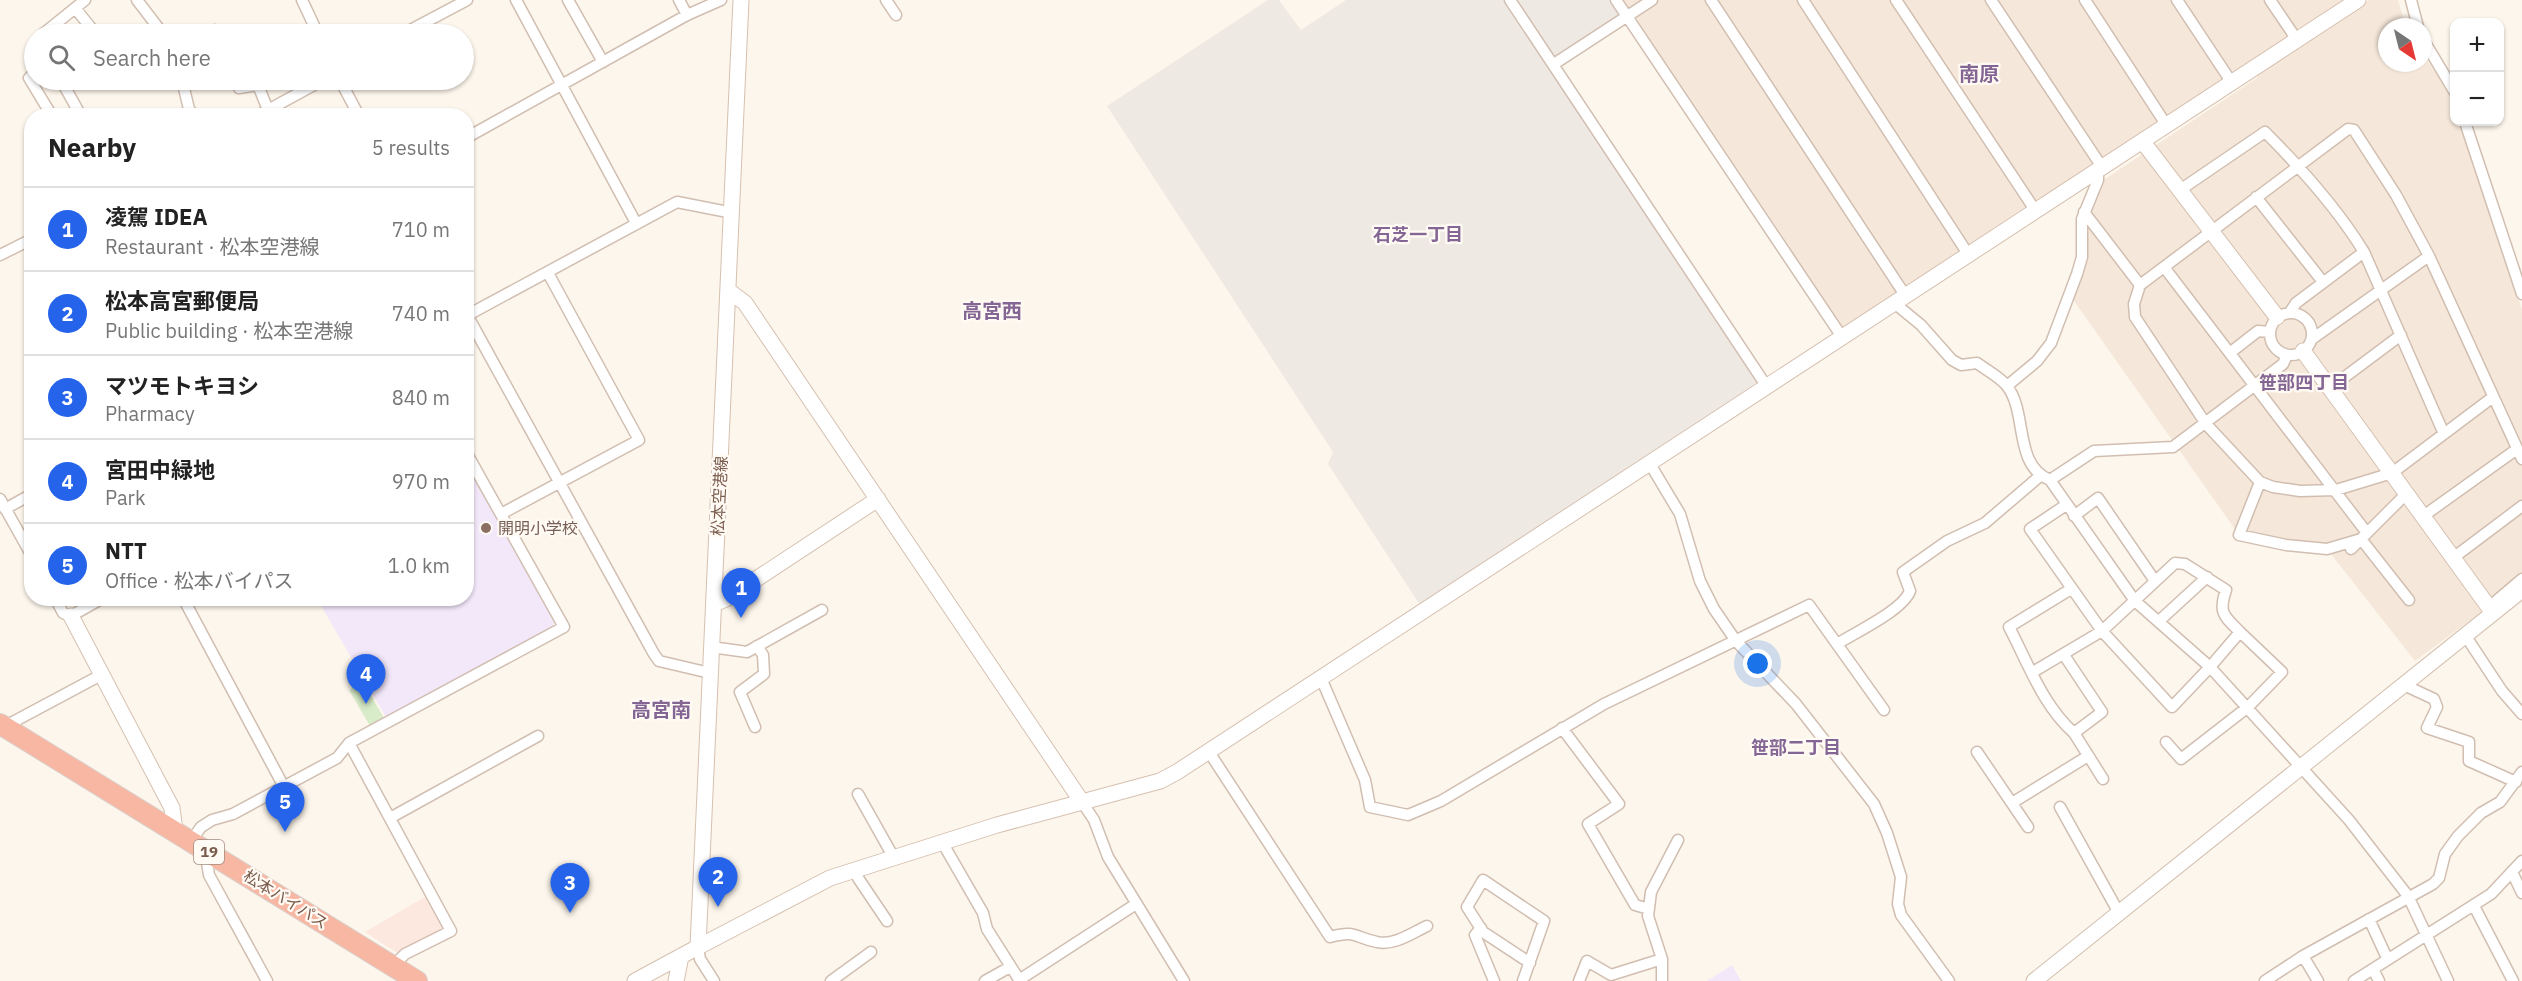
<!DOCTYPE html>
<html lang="en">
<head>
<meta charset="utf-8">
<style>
  :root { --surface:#fff; --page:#f2f2f2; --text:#222; --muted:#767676; --line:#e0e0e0; --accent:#2563eb }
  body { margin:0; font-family:"IBM Plex Sans","Noto Sans JP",sans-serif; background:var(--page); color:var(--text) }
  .controls { position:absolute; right:18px; top:18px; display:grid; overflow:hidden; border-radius:12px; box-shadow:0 2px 4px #0004 }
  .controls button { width:54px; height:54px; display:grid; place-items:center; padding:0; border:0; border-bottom:2px solid var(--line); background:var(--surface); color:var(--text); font:30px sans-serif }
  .compass { position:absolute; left:2378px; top:18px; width:54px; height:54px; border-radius:50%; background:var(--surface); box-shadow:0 2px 4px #0004; rotate:145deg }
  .you { position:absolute; left:1758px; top:664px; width:21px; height:21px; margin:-15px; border:4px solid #fff; border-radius:50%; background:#1a73e8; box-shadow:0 0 0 9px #1a73e833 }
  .badge { display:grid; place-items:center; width:39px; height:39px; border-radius:50%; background:var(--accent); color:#fff; font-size:20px; font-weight:700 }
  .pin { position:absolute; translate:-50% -50px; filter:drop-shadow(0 2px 3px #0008) }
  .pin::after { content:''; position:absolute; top:32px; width:21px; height:18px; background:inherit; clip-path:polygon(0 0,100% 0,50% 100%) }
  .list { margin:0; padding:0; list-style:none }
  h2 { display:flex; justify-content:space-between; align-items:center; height:78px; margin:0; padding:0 24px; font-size:26px }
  h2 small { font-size:20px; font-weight:400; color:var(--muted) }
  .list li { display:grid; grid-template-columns:39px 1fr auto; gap:18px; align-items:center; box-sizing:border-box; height:84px; padding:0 24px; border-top:2px solid var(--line) }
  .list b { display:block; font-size:22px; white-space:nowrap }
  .list p { margin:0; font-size:20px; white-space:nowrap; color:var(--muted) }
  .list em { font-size:20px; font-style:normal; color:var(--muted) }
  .icon { flex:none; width:33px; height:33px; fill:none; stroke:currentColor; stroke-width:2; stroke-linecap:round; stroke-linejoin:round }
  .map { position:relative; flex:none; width:2522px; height:981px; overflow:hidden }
  .search { position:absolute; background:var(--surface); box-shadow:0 2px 4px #0004; left:24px; top:24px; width:450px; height:66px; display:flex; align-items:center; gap:15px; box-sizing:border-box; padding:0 21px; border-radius:33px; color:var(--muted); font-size:22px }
  .panel { position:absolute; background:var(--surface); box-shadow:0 2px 4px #0004; left:24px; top:108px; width:450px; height:498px; border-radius:24px }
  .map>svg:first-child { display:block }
  .residential { fill:#f5e8da }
  .commercial { fill:#fde8e0 }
  .industrial { fill:#efe9e4 }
  .education { fill:#f3e8fa }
  .park { fill:#d8ecc9 }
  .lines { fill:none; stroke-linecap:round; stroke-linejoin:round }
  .street-casing { stroke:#d1beb0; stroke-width:13 }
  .secondary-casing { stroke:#d6c0b0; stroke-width:17 }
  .highway-casing { stroke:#dad1cd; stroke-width:22 }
  .street { stroke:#fff; stroke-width:10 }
  .secondary { stroke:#fff; stroke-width:15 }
  .highway { stroke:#f7b7a3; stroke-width:20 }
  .education-dot { fill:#8d6e63; stroke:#fffaf3; stroke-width:2 }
  .labels { text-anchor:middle; stroke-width:4.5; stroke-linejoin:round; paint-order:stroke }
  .shield { fill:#fffaf3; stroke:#a28b7f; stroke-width:1.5 }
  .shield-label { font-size:15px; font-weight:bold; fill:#7a5c4d }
  .street-label { font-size:16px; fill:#7a5c4d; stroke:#fffaf3 }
  .education-label { font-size:16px; fill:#785e54; stroke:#fffaf3; text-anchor:start }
  .neighbourhood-label { font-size:18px; font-weight:bold; fill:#846695; stroke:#fffaf3 }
  .quarter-label { font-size:20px; font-weight:bold; fill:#846695; stroke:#fffaf3 }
</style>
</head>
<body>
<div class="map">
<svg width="2522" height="981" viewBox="0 0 2522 981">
  <rect width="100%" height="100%" fill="#fdf6ec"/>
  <path class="residential" d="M1620 0H2342V2L1841 330Z
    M2369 0H2398L2406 27H2387V63H2423V55L2454 98V122H2462L2522 310V582L2415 661 2327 549 2239 535 2072 298 2083 229 2102 181 2257 78 2258 72Z"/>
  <path class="commercial" d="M428 895 445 928 399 954 365 932Z"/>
  <path class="industrial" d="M1268 0H1279L1301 30 1346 0H1613L1620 14 1549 62 1761 383 1420 605 1328 464 1333 452 1107 106Z"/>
  <path class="education" d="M467 458 555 616 553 626 386 717 317 599 466 598Z
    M1732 965 1741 981H1707Z"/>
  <path class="park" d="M363 682 384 718 370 726 349 690Z"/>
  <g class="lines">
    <defs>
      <path id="street" d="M137 0 163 34
        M302 0 318 34
        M516 0 636 223
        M568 0 603 62
        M679 0 687 15
        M886 0 896 15
        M1510 0 1767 387
        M1616 0 1842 337
        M1711 0 1905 295
        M1803 0 1968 254
        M1896 0 2035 210
        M1991 0 2102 167
        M2085 0 2167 126
        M2177 0 2232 83
        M2270 0 2297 40
        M2411 0 2418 27
        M75 8 96 34
        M43 34 85 0
        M205 34 215 30 217 34
        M403 34 467 0
        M2423 39 2454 91
        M1554 64 1652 0
        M34 73 29 78 52 116
        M61 80 81 116
        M182 80 189 109 194 116
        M236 80 239 88 258 85 268 110
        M340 80 359 116
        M257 116 323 80
        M2465 122 2522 294
        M466 138 687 15 721 0
        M2180 190 2265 132C2302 169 2337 208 2364 252L2444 434
        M2256 197 2323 282
        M2084 212 2140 285
        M0 255 32 239
        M2164 267 2367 533
        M1893 302 1921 325 1952 360 1961 365 1977 363C1986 370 2000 377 2007 386 2028 413 2013 465 2050 480L2094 451 2173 447 2283 364 2287 355
        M2290 312 2296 303 2364 252
        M2270 334a21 21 0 1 1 42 0a21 21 0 1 1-42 0Z
        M466 313 654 654 659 661 710 673
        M466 316 677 202 733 213
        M2312 339 2429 256
        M2231 352 2258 331 2269 332
        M2007 386 2037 361 2051 343 2077 274 2082 257V219L2098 180V169
        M2330 388 2401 335
        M2493 397 2392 473 2336 490 2300 491 2273 487 2260 482 2206 424 2135 317 2134 304 2140 285 2348 129 2354 130 2396 195 2429 256 2522 459
        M1650 464 1680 514 1700 581 1714 609 1736 641 1796 704 1874 804 1887 833 1901 877 1898 904 1901 915 1949 981
        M2050 480 2135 601 2210 667 2172 707 2102 631 2030 529 2066 505
        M2260 482 2239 535 2286 545 2327 549 2361 539 2409 600
        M0 499 32 556
        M5 509 32 494
        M501 514 639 440 548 273
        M2074 516 2098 498 2155 581
        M2422 517 2517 449
        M2351 549 2406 494
        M2453 558 2522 506
        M2071 589 2009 627C2028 663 2043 706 2074 733
        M55 598 63 613 71 616 103 598
        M183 598 284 787
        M2495 602 2522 579
        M2159 621 2207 577
        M2465 635 2502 691 2522 714
        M1837 644C1856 632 1902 611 1910 591L1903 572 1947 541 1985 523 2040 476
        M711 647 747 652 822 610
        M2064 655 2102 712 2074 733 2103 779
        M2033 672 2102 631 2175 563 2185 564 2226 590C2218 613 2224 616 2240 632
        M1321 678 1365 780 1370 807 1408 815 1441 801 1604 704 1809 605 1884 710
        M2404 685 2434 699 2437 707 2427 728 2469 742V761L2516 782
        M2 725 13 722 101 675
        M755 727 740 692 764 674 763 655 757 646
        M1562 728 1619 804 1588 824 1635 905 1649 909
        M2166 742 2181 759 2248 707 2282 672 2240 632 2210 667 2349 820 2408 896 2448 981
        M349 743 451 931 405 954 394 965
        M1209 752 1330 937C1357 930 1353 937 1377 942 1394 946 1412 933 1427 926
        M1977 752 2028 827
        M858 794 894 858
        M1082 802 1094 820 1108 857 1184 981
        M2012 803 2088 756
        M2060 807 2119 913
        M390 818 538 736
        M191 841 201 827 212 820 233 814 337 758 349 743 564 627 466 452
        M942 842 983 913 987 929 1020 981
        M205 850 209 875 267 981
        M2512 872 2522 893
        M858 878 887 921
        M2474 906 2513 981
        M2369 919 2387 958
        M1481 928 1475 935 1494 981
        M698 947 700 959 714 981
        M2303 956 2318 981
        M2373 969 2379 981
        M1019 980 1136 904
        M831 981 871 952
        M985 981 1010 967
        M1523 981 1544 921 1483 880 1467 907 1483 932 1530 963
        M1579 981 1587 961 1611 975 1662 959
        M1662 981V959L1648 916 1651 892 1678 840
        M2265 981 2303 956 2433 884 2439 878 2445 854 2458 836 2481 813 2500 802 2522 772
        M2354 981 2491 894 2522 861"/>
      <path id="secondary" d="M2143 142 2277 317
        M729 291 745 303 1082 802
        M2303 351 2493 613
        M714 604 726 599 878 499
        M71 616 172 808 175 831
        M698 947 830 878 997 825 1160 781 1177 772 2358 0
        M635 981 698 947 741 0
        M676 981 681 956
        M2034 981 2522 590"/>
      <path id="highway" d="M0 724 417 981"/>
    </defs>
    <use href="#street" class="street-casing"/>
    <use href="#secondary" class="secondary-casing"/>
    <use href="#highway" class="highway-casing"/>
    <use href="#street" class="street"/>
    <use href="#secondary" class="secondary"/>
    <use href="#highway" class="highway"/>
  </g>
  <circle class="education-dot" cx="486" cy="528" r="6"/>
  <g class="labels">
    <rect class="shield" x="194" y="840" width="30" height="24" rx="4.5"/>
    <g class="shield-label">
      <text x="209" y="857">19</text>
    </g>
    <g class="street-label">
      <text transform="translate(719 496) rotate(-87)" y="6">松本空港線</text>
      <text transform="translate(286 899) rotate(32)" y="6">松本バイパス</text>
    </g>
    <g class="education-label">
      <text x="498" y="534">開明小学校</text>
    </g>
    <g class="neighbourhood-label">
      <text x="1418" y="241">石芝一丁目</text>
      <text x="2304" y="389">笹部四丁目</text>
      <text x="1796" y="754">笹部二丁目</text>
    </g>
    <g class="quarter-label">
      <text x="1979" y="81">南原</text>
      <text x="992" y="318">高宮西</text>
      <text x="661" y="717">高宮南</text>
    </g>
  </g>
</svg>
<div class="controls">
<button>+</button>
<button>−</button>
</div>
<svg class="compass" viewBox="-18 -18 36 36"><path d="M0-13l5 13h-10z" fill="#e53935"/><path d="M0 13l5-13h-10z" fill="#767676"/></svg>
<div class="you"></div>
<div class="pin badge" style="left:741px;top:618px">1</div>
<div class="pin badge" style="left:718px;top:907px">2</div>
<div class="pin badge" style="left:570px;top:913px">3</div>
<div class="pin badge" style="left:366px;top:704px">4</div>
<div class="pin badge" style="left:285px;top:832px">5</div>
<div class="search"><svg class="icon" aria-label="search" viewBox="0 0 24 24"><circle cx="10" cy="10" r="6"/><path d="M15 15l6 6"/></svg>Search here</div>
<section class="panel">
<h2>Nearby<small>5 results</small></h2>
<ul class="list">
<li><span class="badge">1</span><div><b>凌駕 IDEA</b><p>Restaurant · 松本空港線</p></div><em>710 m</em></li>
<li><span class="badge">2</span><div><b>松本高宮郵便局</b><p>Public building · 松本空港線</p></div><em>740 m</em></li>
<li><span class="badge">3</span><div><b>マツモトキヨシ</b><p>Pharmacy</p></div><em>840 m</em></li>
<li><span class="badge">4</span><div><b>宮田中緑地</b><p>Park</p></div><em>970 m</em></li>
<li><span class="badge">5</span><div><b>NTT</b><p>Office · 松本バイパス</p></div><em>1.0 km</em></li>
</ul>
</section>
</div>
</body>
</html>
